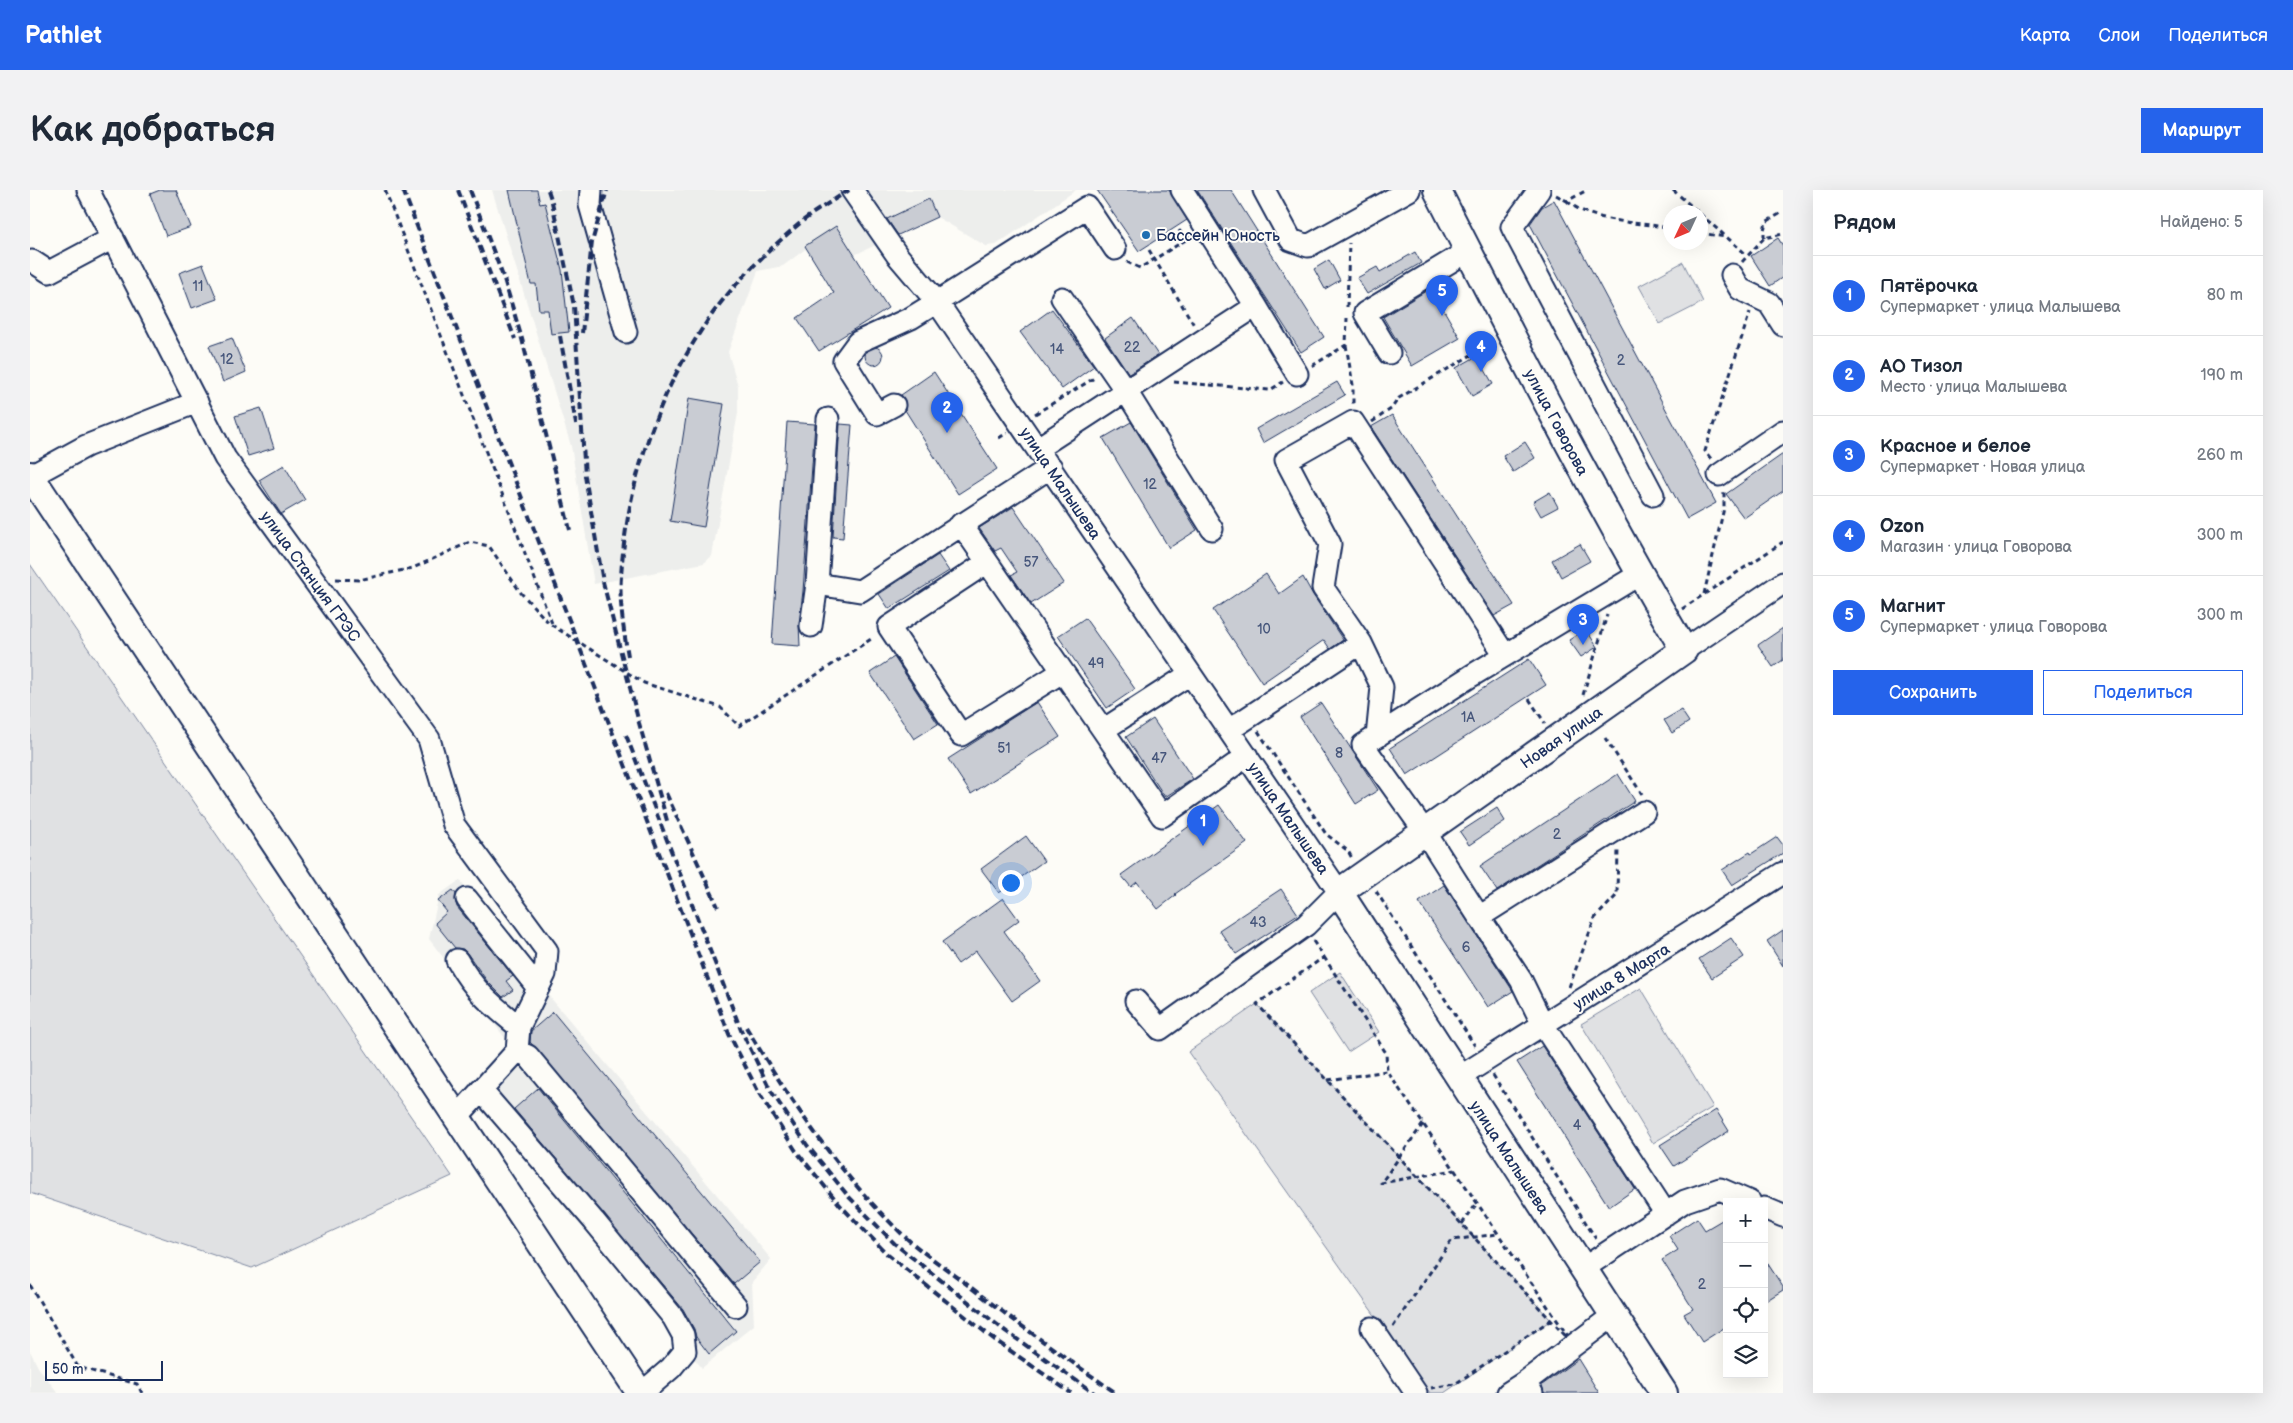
<!DOCTYPE html>
<html lang="ru">
<head>
<meta charset="utf-8">
<style>
  :root { --surface:#fff; --page:#f2f2f3; --text:#1f2937; --muted:#747a83; --line:#e0e1e3; --accent:#2563eb }
  body { margin:0; font-family:"Balsamiq Sans",sans-serif; background:var(--page); color:var(--text) }
  .controls { position:absolute; right:15px; bottom:15px; display:grid; overflow:hidden; border-radius:0px; box-shadow:0 5px 20px #0002 }
  .controls button { width:45px; height:45px; display:grid; place-items:center; padding:0; border:0; border-bottom:1px solid var(--line); background:var(--surface); color:var(--text); font:25px sans-serif }
  .compass { position:absolute; left:1633px; top:15px; width:45px; height:45px; border-radius:50%; background:var(--surface); box-shadow:0 5px 20px #0002; rotate:226deg }
  .scale { position:absolute; left:15px; bottom:12px; width:118px; box-sizing:border-box; padding-left:5px; border:2px solid #1b2f5e; border-top:0; font-size:14px; line-height:18px; white-space:nowrap; color:#1b2f5e; -webkit-text-stroke:4px #fdfcf7; paint-order:stroke }
  .you { position:absolute; left:980px; top:692px; width:18px; height:18px; margin:-12px; border:4px solid #fff; border-radius:50%; background:#1a73e8; box-shadow:0 0 0 8px #1a73e833 }
  .badge { display:grid; place-items:center; width:32px; height:32px; border-radius:50%; background:var(--accent); color:#fff; font-size:16px; font-weight:700 }
  .pin { position:absolute; translate:-50% -41px; filter:drop-shadow(0 1px 2px #0008) }
  .pin::after { content:''; position:absolute; top:26px; width:18px; height:15px; background:inherit; clip-path:polygon(0 0,100% 0,50% 100%) }
  .list { margin:0; padding:0; list-style:none }
  h2 { display:flex; justify-content:space-between; align-items:center; height:65px; margin:0; padding:0 20px; font-size:21px }
  h2 small { font-size:16px; font-weight:400; color:var(--muted) }
  .list li { display:grid; grid-template-columns:32px 1fr auto; gap:15px; align-items:center; box-sizing:border-box; height:80px; padding:0 20px; border-top:1px solid var(--line) }
  .list b { display:block; font-size:19px; white-space:nowrap }
  .list p { margin:0; font-size:16px; white-space:nowrap; color:var(--muted) }
  .list em { font-size:16px; font-style:normal; color:var(--muted) }
  .actions { display:flex; gap:10px; padding:15px 20px }
  .actions a { flex:1; padding:11px 0; border:1px solid var(--accent); border-radius:0px; text-align:center; font-size:18px; color:var(--accent) }
  .actions .main { background:var(--accent); color:#fff }
  .icon { flex:none; width:28px; height:28px; fill:none; stroke:currentColor; stroke-width:2; stroke-linecap:round; stroke-linejoin:round }
  .map { position:relative; flex:none; width:1753px; height:1203px; overflow:hidden; border-radius:0px }
  header { display:flex; align-items:center; gap:30px; box-sizing:border-box; height:70px; padding:0 25px; background:var(--accent); color:#fff }
  header strong { font-size:24px }
  nav { display:flex; gap:28px; margin-inline-start:auto; font-size:18px }
  .intro { display:flex; align-items:center; justify-content:space-between; box-sizing:border-box; height:120px; padding:0 30px }
  h1 { margin:0; font-size:35px }
  .button { padding:12px 22px; border-radius:0px; background:var(--accent); color:#fff; font-size:18px; font-weight:700 }
  main { display:flex; gap:30px; padding:0 30px }
  aside { flex:1; background:var(--surface); border-radius:0px; box-shadow:0 5px 20px #0002 }
  .map>svg:first-child { display:block }
  .built { fill:#edeeec }
  .green { fill:#e0e1e3; stroke:#7e88a0 }
  .building { fill:#c9ccd3; stroke:#1b2f5e }
  .lines { fill:none; stroke-linecap:round; stroke-linejoin:round }
  .minor-casing { stroke:#1b2f5e; stroke-width:25 }
  .major-casing { stroke:#1b2f5e; stroke-width:30 }
  .path { stroke:#1b2f5e; stroke-width:3; stroke-dasharray:5 4; stroke-linecap:butt }
  .minor { stroke:#fdfcf7; stroke-width:21 }
  .major { stroke:#fdfcf7; stroke-width:26 }
  .rail { stroke:#1b2f5e; stroke-width:4; stroke-dasharray:8 4; stroke-linecap:butt }
  .poi-dot { fill:#1f6fb2; stroke:#fdfcf7; stroke-width:2 }
  .labels { text-anchor:middle; stroke-width:4; stroke-linejoin:round; paint-order:stroke }
  .number-label { font-size:14px; fill:#46567b }
  .poi-label { font-size:16px; fill:#1b2f5e; stroke:#fdfcf7; text-anchor:start }
  .street-label { font-size:16px; fill:#1b2f5e; stroke:#fdfcf7 }
</style>
</head>
<body>
<header>
<strong>Pathlet</strong>
<nav><a>Карта</a><a>Слои</a><a>Поделиться</a></nav>
</header>
<div class="intro"><h1>Как добраться</h1><a class="button">Маршрут</a></div>
<main>
<div class="map">
<svg width="1753" height="1203" viewBox="0 0 1753 1203">
  <rect width="100%" height="100%" fill="#fdfcf7"/>
  <filter id="ink" filterUnits="userSpaceOnUse"><feTurbulence type="fractalNoise" baseFrequency=".02" numOctaves="2"/><feDisplacementMap in="SourceGraphic" scale="10" xChannelSelector="R" yChannelSelector="G"/><feConvolveMatrix kernelMatrix="1 2 1 2 8 2 1 2 1" color-interpolation-filters="sRGB"/></filter>
  <g filter="url(#ink)">
    <path class="built" d="M462 0H1046L966 55 956 56 907 27 824 65 806 36 753 76 728 81 698 162 708 196V223L682 366 674 373 564 394 541 256Z
      M430 690 518 799 519 806 741 1069 722 1092 724 1135 672 1178 455 913 477 887 475 848 399 749 409 705Z
      M0 1161 8 1177 28 1203H0Z"/>
    <path class="green" d="M1653 72 1673 112 1630 134 1609 96Z
      M0 374 422 986 222 1078 0 1003Z
      M1310 782 1349 842 1318 862 1279 803Z
      M1611 798 1683 917 1623 953 1551 834Z
      M1227 814 1521 1130 1414 1203H1400L1158 862Z"/>
    <path class="building" d="M130 0H146L161 37 136 46 120 4Z
      M479 0H507L510 14 515 13 532 80 539 142 521 144 518 120H509L506 94H501Z
      M1067 0H1139L1157 30 1109 61Z
      M1167 0H1201L1294 147 1271 162Z
      M899 9 907 27 868 45 857 29Z
      M1524 10 1686 313 1657 329 1500 34 1512 17Z
      M806 36 858 118 789 161 767 128 804 103 775 56Z
      M1748 48 1753 56V87L1740 96 1721 66Z
      M1385 62 1391 73 1337 104 1327 88 1347 77 1350 82Z
      M1299 70 1310 90 1295 99 1284 79Z
      M173 74 187 109 162 118 149 83Z
      M1401 98 1430 148 1382 176 1353 127Z
      M1022 119 1064 176 1032 199 990 142Z
      M1103 128 1128 165 1099 184 1075 148Z
      M202 148 216 182 193 192 179 156Z
      M835 166a9 9 0 1 1 18 0a9 9 0 1 1-18 0Z
      M1447 166 1463 194 1442 206 1426 178Z
      M904 182 967 279 928 304 875 220V210L871 205Z
      M1307 192 1315 205 1233 253 1226 239Z
      M659 208 694 214 674 337 640 331Z
      M231 218 244 258 218 266 205 226Z
      M1362 225 1484 415 1464 426 1341 237Z
      M757 232 785 234 773 401 769 434 770 456 742 454Z
      M1101 232 1167 340 1139 358 1073 248Z
      M810 234 822 235 813 348 803 347Z
      M1495 252 1505 268 1483 282 1473 266Z
      M1753 264V301L1714 328 1696 304Z
      M254 275 275 310 251 324 229 290Z
      M1520 302 1528 317 1511 326 1503 312Z
      M983 317 1034 393 1001 414 981 385 987 382 971 358 965 361 949 338Z
      M1550 354 1560 371 1531 387 1522 370Z
      M908 365 919 381 859 419 849 404Z
      M1236 384 1249 404 1273 387 1283 405 1313 450 1300 459 1294 450 1232 493 1183 420Z
      M1055 428 1105 499 1077 518 1028 446Z
      M1753 438V470L1743 477 1728 455Z
      M1556 439 1567 457 1551 467 1539 450Z
      M864 467 908 534 884 549 840 483Z
      M1499 469 1516 495 1377 585 1360 558Z
      M1007 512 1030 547 941 604 918 569Z
      M1291 513 1348 600 1326 614 1270 527Z
      M1651 520 1659 532 1642 543 1634 530Z
      M1123 529 1163 589 1135 607 1096 547Z
      M1588 584 1605 611 1467 701 1450 676Z
      M1189 615 1217 653 1145 704 1146 705 1128 719 1107 692 1101 697 1091 685Z
      M1467 618 1475 631 1439 655 1430 642Z
      M996 646 1014 671 969 703 951 679Z
      M1747 647 1753 655V663L1702 695 1692 680 1720 662 1721 664Z
      M1414 695 1483 801 1458 817 1389 712Z
      M1251 699 1268 724 1206 764 1189 740Z
      M423 700 426 704 425 710 427 717 483 786 476 791 483 800 473 807 457 791 437 763 433 759 425 758 405 733 417 722 408 711Z
      M973 708 989 730 974 741 1010 791 982 811 946 761 928 774 912 752Z
      M1753 740V776L1737 751Z
      M1701 748 1714 767 1682 788 1669 769Z
      M523 822 730 1072 704 1094 500 852 501 841Z
      M1512 856 1605 999 1579 1017 1487 872Z
      M508 898 706 1141 679 1164 666 1147 664 1139 653 1119 484 919Z
      M1686 920 1699 941 1644 976 1630 955Z
      M1697 1027V1136L1672 1152 1654 1124 1663 1119 1632 1070 1648 1060 1639 1046 1667 1028 1675 1040Z
      M1734 1068 1753 1097V1100L1734 1112Z
      M1548 1169 1569 1203H1514L1512 1195Z"/>
    <g class="lines">
      <defs>
        <path id="minor" d="M58 0 195 268 399 549 424 635 517 761 515 784 489 837 487 861 426 928
          M561 0 560 15 596 142
          M822 0 867 65 907 112 1309 702 1276 735 1130 839 1106 811
          M1152 0 1226 116
          M1234 0 1261 50 1278 56 1379 0
          M1509 0 1482 37 1623 305
          M2 71 19 82 83 48
          M1702 85 1710 99 1739 113 1753 135
          M1032 108 1096 201 1182 339
          M1359 163 1335 123 1438 61
          M864 215 847 224 814 171 828 152 881 128 907 112 1057 17 1085 59
          M1008 258 1226 116 1267 184
          M1689 285 1753 241
          M1 286 56 256 167 212
          M931 334 1073 540 1160 484
          M956 373 859 437 931 545 1032 482
          M1610 384 1441 486 1333 555 1395 642 1449 727 1614 622
          M787 394 830 401 1021 277
          M781 436 787 394 798 229
          M1331 453 1293 398 1300 354 1256 270 1323 232 1475 465
          M1654 460 1753 393
          M1073 540 1132 626 1217 566
          M1199 540 1331 453 1352 497 1347 547
          M437 709 508 798
          M1451 730 1491 790 1513 835 1636 1024
          M427 770C445 802 461 814 489 837
          M487 861 498 866 706 1116
          M1428 888 1753 683
          M451 900 564 1031 643 1127 653 1145 655 1161 641 1178 612 1203
          M1734 1018 1753 1026
          M1554 1078 1655 1011 1690 999 1720 1012
          M1342 1138 1386 1203
          M1478 1203 1495 1192
          M1502 1203 1495 1192 1584 1125"/>
        <path id="major" d="M1407 0C1486 155 1566 310 1654 460L1309 702 1634 1203
          M0 285 610 1203"/>
      </defs>
      <use href="#minor" class="minor-casing"/>
      <use href="#major" class="major-casing"/>
      <path class="path" d="M355 0 523 436
        M1643 0 1668 22
        M1526 5 1537 11 1557 0
        M1537 11C1562 33 1609 32 1640 38
        M1670 24 1717 65
        M1149 40 1156 50
        M1670 43 1696 47
        M1734 48V40L1736 32 1753 22
        M1119 60 1164 135
        M1097 72 1110 78 1162 46
        M1712 72 1734 48 1753 44
        M1317 117 1319 53
        M1316 155 1323 195V216
        M1282 176 1316 155 1317 128
        M1144 192 1240 200 1253 192
        M1005 224 1066 187
        M1342 232 1361 219 1369 208 1458 155
        M969 248 977 243
        M1681 269 1675 261 1720 122
        M306 389 329 390 383 378 440 352 459 356 491 403 520 434 614 493 690 517 709 536 844 447
        M1674 404 1694 318V302
        M1652 419 1753 352
        M1553 505 1577 425
        M1499 509 1515 533
        M1228 541 1296 644 1318 661 1323 670
        M1575 548 1612 604
        M1346 701 1445 856
        M1283 751 1294 767
        M1294 767 1356 863 1357 881 1544 1155 1227 814Z
        M1539 797 1565 728 1587 705 1588 659
        M1463 885 1566 1049
        M1298 890 1357 881
        M1393 934 1351 993 1425 980
        M1432 1034 1447 1013
        M0 1095 48 1177 107 1194 112 1203
        M1363 1137 1422 1050 1468 1044
        M1401 1198 1425 1194 1521 1130"/>
      <use href="#minor" class="minor"/>
      <use href="#major" class="major"/>
      <path class="rail" d="M373 0 699 844 730 905 766 961 810 1015 858 1065 965 1150 1041 1203
        M428 0 485 149
        M440 0 474 89 492 149 540 340
        M518 0 522 12 544 116 555 286 573 392 609 533 638 634
        M552 143 562 52 577 0
        M530 146 546 234
        M598 466C594 443 589 411 591 387 596 297 626 207 676 133 700 97 737 61 769 34 784 21 803 11 819 0
        M596 545 711 840 741 901 777 955 819 1007 865 1054 974 1140 1064 1203
        M636 603 688 717
        M716 837C761 912 809 984 873 1045 890 1061 911 1075 930 1089 981 1129 1033 1166 1086 1203"/>
    </g>
  </g>
  <circle class="poi-dot" cx="1116" cy="45" r="5"/>
  <g class="labels">
    <g class="number-label">
      <text x="168" y="101">11</text>
      <text x="1102" y="162">22</text>
      <text x="1027" y="164">14</text>
      <text x="197" y="174">12</text>
      <text x="1591" y="175">2</text>
      <text x="1120" y="299">12</text>
      <text x="1001" y="377">57</text>
      <text x="1234" y="444">10</text>
      <text x="1066" y="478">49</text>
      <text x="1438" y="532">1А</text>
      <text x="974" y="563">51</text>
      <text x="1309" y="568">8</text>
      <text x="1129" y="573">47</text>
      <text x="1527" y="649">2</text>
      <text x="1228" y="737">43</text>
      <text x="1436" y="762">6</text>
      <text x="1547" y="940">4</text>
      <text x="1672" y="1099">2</text>
    </g>
    <g class="poi-label">
      <text x="1126" y="51">Бассейн Юность</text>
    </g>
    <g class="street-label">
      <text transform="translate(1527 232) rotate(62)" y="6">улица Говорова</text>
      <text transform="translate(1031 293) rotate(56)" y="6">улица Малышева</text>
      <text transform="translate(281 386) rotate(54)" y="6">улица Станция ГРЭС</text>
      <text transform="translate(1531 547) rotate(-35)" y="6">Новая улица</text>
      <text transform="translate(1259 628) rotate(56)" y="6">улица Малышева</text>
      <text transform="translate(1591 786) rotate(-32)" y="6">улица 8 Марта</text>
      <text transform="translate(1480 967) rotate(57)" y="6">улица Малышева</text>
    </g>
  </g>
</svg>
<div class="controls">
<button>+</button>
<button>−</button>
<button><svg class="icon" aria-label="locate" viewBox="0 0 24 24"><circle cx="12" cy="12" r="6"/><path d="M12 2v4M12 18v4M2 12h4M18 12h4"/></svg></button>
<button><svg class="icon" aria-label="layers" viewBox="0 0 24 24"><path d="M12 4l9 5-9 5-9-5zM3 14l9 5 9-5"/></svg></button>
</div>
<svg class="compass" viewBox="-18 -18 36 36"><path d="M0-13l5 13h-10z" fill="#e53935"/><path d="M0 13l5-13h-10z" fill="#747a83"/></svg>
<div class="scale">50 m</div>
<div class="you"></div>
<div class="pin badge" style="left:1173px;top:656px">1</div>
<div class="pin badge" style="left:917px;top:243px">2</div>
<div class="pin badge" style="left:1553px;top:455px">3</div>
<div class="pin badge" style="left:1451px;top:182px">4</div>
<div class="pin badge" style="left:1412px;top:126px">5</div>
</div>
<aside>
<h2>Рядом<small>Найдено: 5</small></h2>
<ul class="list">
<li><span class="badge">1</span><div><b>Пятёрочка</b><p>Супермаркет · улица Малышева</p></div><em>80 m</em></li>
<li><span class="badge">2</span><div><b>АО Тизол</b><p>Место · улица Малышева</p></div><em>190 m</em></li>
<li><span class="badge">3</span><div><b>Красное и белое</b><p>Супермаркет · Новая улица</p></div><em>260 m</em></li>
<li><span class="badge">4</span><div><b>Ozon</b><p>Магазин · улица Говорова</p></div><em>300 m</em></li>
<li><span class="badge">5</span><div><b>Магнит</b><p>Супермаркет · улица Говорова</p></div><em>300 m</em></li>
</ul>
<div class="actions"><a class="main">Сохранить</a><a>Поделиться</a></div>
</aside>
</main>
</body>
</html>
